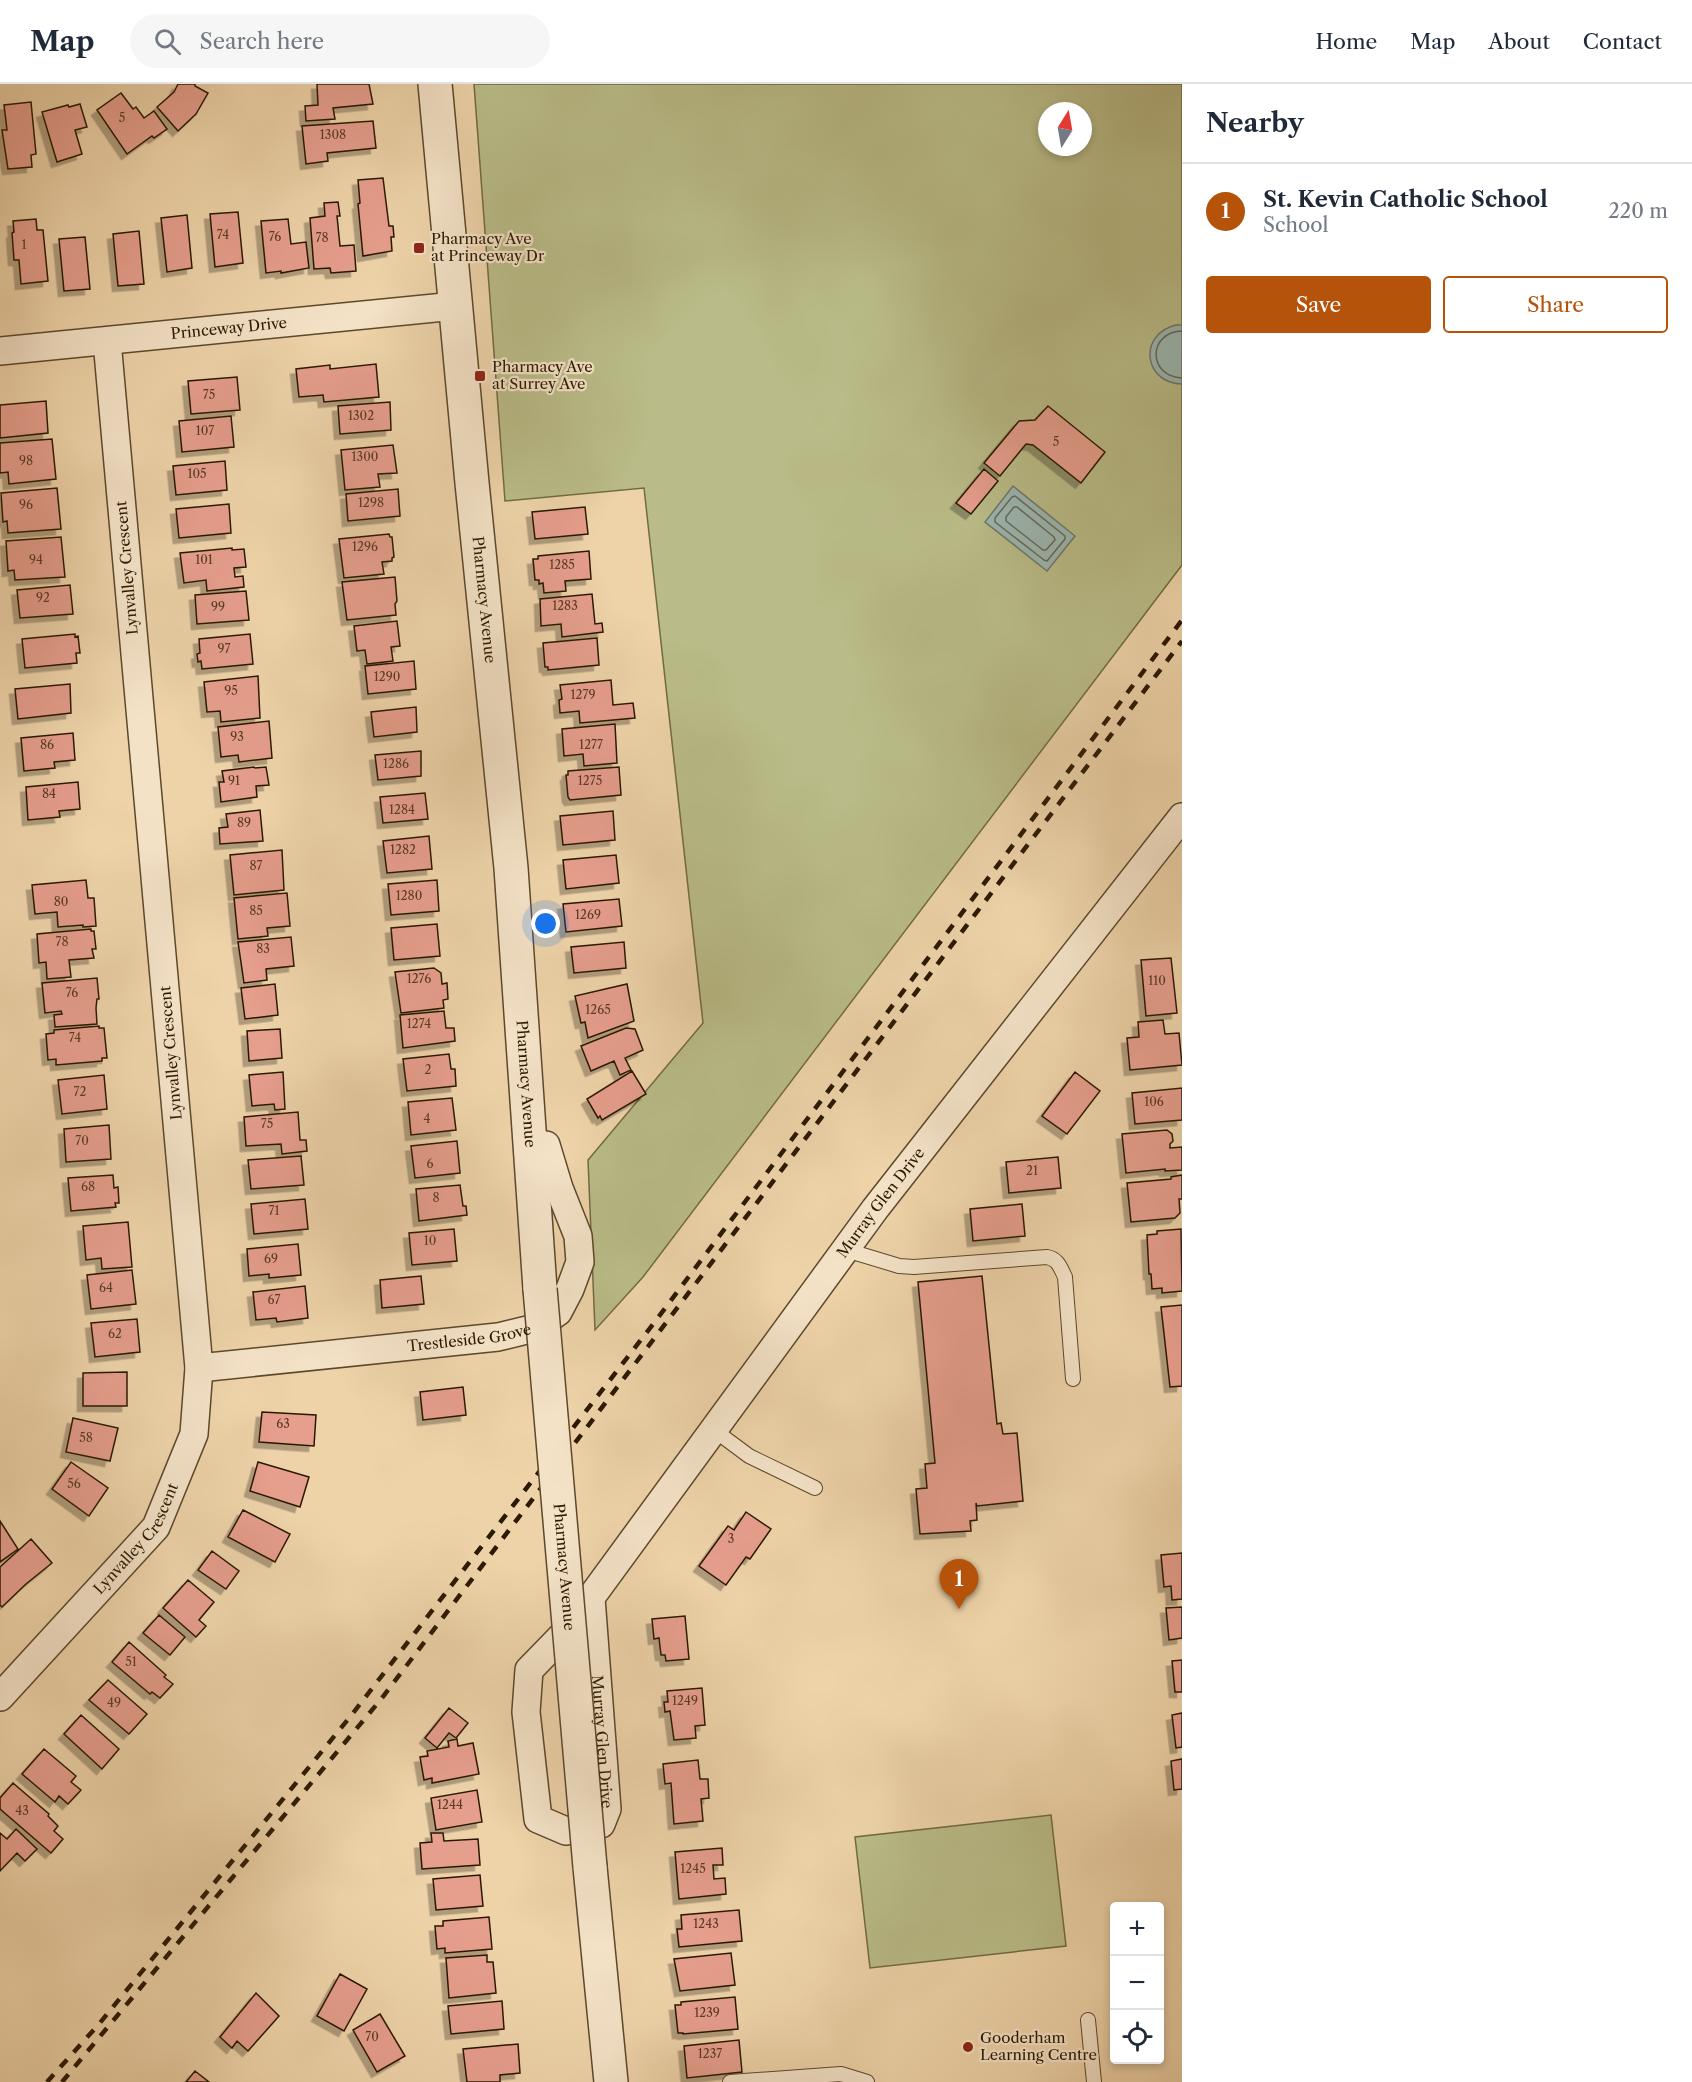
<!DOCTYPE html>
<html lang="en">
<head>
<meta charset="utf-8">
<style>
  :root { --surface:#fff; --page:#f6f6f7; --text:#1f2937; --muted:#747a83; --line:#e0e1e3; --accent:#b45309 }
  body { margin:0; font-family:"Libre Caslon Text",serif; background:var(--page); color:var(--text) }
  .controls { position:absolute; right:18px; bottom:18px; display:grid; overflow:hidden; border-radius:6px; box-shadow:0 3px 9px #0003 }
  .controls button { width:54px; height:54px; display:grid; place-items:center; padding:0; border:0; border-bottom:2px solid var(--line); background:var(--surface); color:var(--text); font:30px sans-serif }
  .compass { position:absolute; left:1038px; top:18px; width:54px; height:54px; border-radius:50%; background:var(--surface); box-shadow:0 3px 9px #0003; rotate:11deg }
  .you { position:absolute; left:546px; top:840px; width:21px; height:21px; margin:-15px; border:4px solid #fff; border-radius:50%; background:#1a73e8; box-shadow:0 0 0 9px #1a73e833 }
  .badge { display:grid; place-items:center; width:39px; height:39px; border-radius:50%; background:var(--accent); color:#fff; font-size:20px; font-weight:700 }
  .pin { position:absolute; translate:-50% -50px; filter:drop-shadow(0 2px 3px #0008) }
  .pin::after { content:''; position:absolute; top:32px; width:21px; height:18px; background:inherit; clip-path:polygon(0 0,100% 0,50% 100%) }
  .list { margin:0; padding:0; list-style:none }
  h2 { display:flex; justify-content:space-between; align-items:center; height:78px; margin:0; padding:0 24px; font-size:26px }
  h2 small { font-size:20px; font-weight:400; color:var(--muted) }
  .list li { display:grid; grid-template-columns:39px 1fr auto; gap:18px; align-items:center; box-sizing:border-box; height:96px; padding:0 24px; border-top:2px solid var(--line) }
  .list b { display:block; font-size:22px; white-space:nowrap }
  .list p { margin:0; font-size:20px; white-space:nowrap; color:var(--muted) }
  .list em { font-size:20px; font-style:normal; color:var(--muted) }
  .actions { display:flex; gap:12px; padding:18px 24px }
  .actions a { flex:1; padding:14px 0; border:2px solid var(--accent); border-radius:6px; text-align:center; font-size:21px; color:var(--accent) }
  .actions .main { background:var(--accent); color:#fff }
  .icon { flex:none; width:33px; height:33px; fill:none; stroke:currentColor; stroke-width:2; stroke-linecap:round; stroke-linejoin:round }
  .map { position:relative; flex:none; width:1182px; height:1998px; overflow:hidden }
  header { display:flex; align-items:center; gap:36px; box-sizing:border-box; height:84px; padding:0 30px; background:var(--surface); border-bottom:2px solid var(--line) }
  header strong { font-size:28px }
  nav { display:flex; gap:33px; margin-inline-start:auto; font-size:21px }
  .search { width:420px; height:54px; background:var(--page); display:flex; align-items:center; gap:15px; box-sizing:border-box; padding:0 21px; border-radius:33px; color:var(--muted); font-size:22px }
  main { display:flex }
  aside { flex:1; background:var(--surface) }
  .map>svg:first-child { display:block }
  .green { fill:#b9bc88; stroke:#726a44; stroke-width:1.5; fill-rule:evenodd }
  .water { fill:#9bb6b0; stroke:#6e776a; stroke-width:1.5 }
  .lines { fill:none; stroke-linecap:round; stroke-linejoin:round }
  .shore { stroke:#636858; stroke-width:1.5 }
  .building { fill:#e69e8d; stroke:#2b1901; stroke-width:1.5; filter:url(#shadow) }
  .service-casing { stroke:#5c482b; stroke-width:16 }
  .minor-casing { stroke:#5c482b; stroke-width:30 }
  .tertiary-casing { stroke:#5c482b; stroke-width:36 }
  .service { stroke:#f4e2c7; stroke-width:14 }
  .minor { stroke:#f4e2c7; stroke-width:27 }
  .tertiary { stroke:#f4e2c7; stroke-width:33 }
  .rail { stroke:#2b1901; stroke-width:4.5; stroke-dasharray:10 10; stroke-linecap:butt }
  .tertiary-bridge-casing { stroke:#5c482b; stroke-width:36; stroke-linecap:butt }
  .tertiary-bridge { stroke:#f4e2c7; stroke-width:33 }
  .poi-dot { fill:#8f2418; stroke:#f4e2c7; stroke-width:2 }
  .labels { text-anchor:middle; stroke-width:4.5; stroke-linejoin:round; paint-order:stroke }
  .number-label { font-size:12px; fill:#5a3a24 }
  .poi-label { font-size:15px; fill:#2b1901; stroke:#f4e2c7; text-anchor:start }
  .street-label { font-size:15px; fill:#2b1901; stroke:#f4e2c7 }
</style>
</head>
<body>
<header>
<strong>Map</strong>
<div class="search"><svg class="icon" aria-label="search" viewBox="0 0 24 24"><circle cx="10" cy="10" r="6"/><path d="M15 15l6 6"/></svg>Search here</div>
<nav><a>Home</a><a>Map</a><a>About</a><a>Contact</a></nav>
</header>
<main>
<div class="map">
<svg width="1182" height="1998" viewBox="0 0 1182 1998">
  <defs>
    <filter id="shadow"><feDropShadow dx="-5.5" dy="5.5" stdDeviation="0" flood-color="#0004"/></filter>
  </defs>
  <rect width="100%" height="100%" fill="#eed3a9"/>
  <filter id="stains"><feTurbulence type="fractalNoise" baseFrequency=".00333" numOctaves="4"/><feColorMatrix values="0 0 0 0 .2 0 0 0 0 .09 0 0 0 0 .02 0 0 0 .5 -.17"/></filter>
  <radialGradient id="worn" r=".72"><stop offset=".6" stop-color="#630" stop-opacity="0"/><stop offset="1" stop-color="#630" stop-opacity=".3"/></radialGradient>
  <path class="green" d="M474 0H1182V481L643 1193 595 1246 588 1076 703 939 644 404 505 417ZM1047 27H1083V63H1047Z
    M1051 1731 1066 1862 870 1884 855 1753Z"/>
  <path class="water" d="M1176 241H1182V300C1143 299 1138 250 1176 241Z
    M1013 402 1075 452 1047 487 985 438Z"/>
  <g class="lines">
    <path class="shore" d="M1182 247C1148 248 1147 292 1182 294
      M1015 412 1065 452V455L1047 477 1044 476 995 438V434L1012 413Z
      M1014 423H1017L1054 453 1055 456 1046 466H1043L1006 437V433Z"/>
  </g>
  <path class="building" d="M178 0H195V2L208 9 196 30 178 47 157 23 174 8Z
    M317 0H369L373 20 333 24 335 35 306 37 305 22 318 21Z
    M121 9 133 25 136 23 144 34 154 27 167 45 154 54 152 52 127 70 97 26Z
    M31 18 36 70 31 71 32 83 8 85 2 46H7L4 21Z
    M80 20 87 43 75 46 82 70 57 78 42 28 68 21 69 23Z
    M373 37 376 64 327 69 328 77 306 80 302 42Z
    M383 94 389 142H393L394 153H391L392 167 363 172 358 120 360 119 358 96Z
    M338 118 340 132H337L340 162 354 161 356 187 331 189 330 184 314 185 310 134 325 132 324 119Z
    M238 128 243 179 215 183 210 130Z
    M187 131 192 184 167 188 161 134Z
    M36 135 37 146H43L48 197 21 200 19 176H14L12 149 14 148 13 137Z
    M288 135 291 160 306 158 309 184 281 189V187L266 189 261 137Z
    M139 147 144 200 118 202 113 150Z
    M85 153 90 205 64 207 59 155Z
    M376 280 379 313 324 318 323 311 299 313 296 285 330 281V285Z
    M237 293 240 326 191 330 188 297Z
    M46 317 48 349 0 354V321Z
    M390 318 391 346 340 350 338 322Z
    M1048 322 1105 368 1081 399 1033 361 1026 360 1000 392 984 379 1019 337 1035 336Z
    M231 332 234 363 182 368 179 337Z
    M52 355 56 395 9 400 8 388 0 389V359Z
    M393 361 397 389 378 390 380 403 345 406 341 366Z
    M225 377 227 406 176 411 173 382Z
    M984 385 998 397 971 430 956 419Z
    M57 404 61 445 8 449 7 437 3 438 1 409Z
    M398 405 400 432 348 437 346 410Z
    M229 420 231 449 179 454 176 425Z
    M585 423 588 450 535 455 532 428Z
    M389 450 390 453H392L394 473 392 474V477L382 478 384 490 344 494 339 455Z
    M61 453 65 493 15 496 14 486 8 487 6 457Z
    M232 464V466L244 465 246 483 234 484 235 493 243 492 244 503 207 507 206 496 184 499 180 469Z
    M589 467 591 495 565 497 566 507 544 509 543 499 539 500V496H535L533 475H538V472Z
    M395 493 397 517 395 520 396 531 347 536 342 498Z
    M70 501 73 530 20 534 17 506Z
    M246 507 249 536 197 540 195 511Z
    M592 510 595 540 602 539 603 548 562 553 561 540 541 542 540 515Z
    M397 537 400 562 391 563 393 577 367 580 365 566 357 567 354 542Z
    M75 550V553L78 552 80 569H76L77 579 25 584 22 555Z
    M250 550 253 580 202 585 201 577 198 578 197 570 200 569 199 555Z
    M597 554 599 581 548 586V583H545L543 559Z
    M414 577 416 605 368 610 365 582Z
    M258 592 260 634 221 638 220 627 207 628 204 598Z
    M611 596 613 621 633 619 635 634 580 639 579 627 560 629 559 616 562 615 560 601Z
    M70 600 71 629 18 635 15 605Z
    M416 623 417 648 374 653 371 628Z
    M269 637 272 674 239 678 238 671 221 673 218 643Z
    M615 640 617 679 584 682 583 670 564 672 562 645Z
    M73 649 75 676 54 678 55 684 24 687 21 654Z
    M421 667V692L378 696 375 671Z
    M254 683 255 684 266 683 269 701 256 702 257 713 221 718 219 698H224L222 687Z
    M619 683 621 711 570 716 568 713 566 691H568V687Z
    M78 698 80 725 59 727 60 733 28 736 26 703Z
    M425 709 428 735 383 739 380 713Z
    M260 726 263 757 220 760 219 744 228 743 226 730Z
    M613 727 615 756 563 761 560 732Z
    M429 752 432 785 387 789 383 757Z
    M282 766 284 806 234 811 230 771Z
    M616 771 619 799 566 805 563 776Z
    M86 796 88 814H94L96 842 83 843V841L58 843 57 828 35 830 32 801Z
    M437 796 439 827 391 831 388 800Z
    M287 809 290 842 267 844 268 852 238 855 234 814Z
    M619 815 622 842 566 848 563 820Z
    M437 840 440 872 394 876 391 844Z
    M91 845V847H94L96 865H92L94 874 69 876 71 893 47 895 46 878 39 879 37 850Z
    M291 853 294 882 266 885 267 896 244 899 238 858Z
    M624 858 626 884 574 889 571 863Z
    M1171 874 1177 929 1146 932 1141 876Z
    M434 884 441 889 442 900 447 899 448 915 443 916 444 924 401 929 395 888Z
    M97 894 99 915H97L96 924 97 940 55 943 54 931 62 930 61 927 45 929 42 899Z
    M275 900 278 931 245 935 241 904Z
    M627 900 634 937 588 954 585 938 581 939 575 912Z
    M444 927 446 944H454L455 957 403 964 400 931Z
    M1163 936 1165 950 1179 949 1182 981 1130 986 1127 954 1139 953 1138 938Z
    M99 942V944H104L107 974H102V977L56 981V975L48 976 46 950 54 949V946Z
    M626 944 635 945 643 966 625 974 631 986 620 991 614 977 591 987 581 962Z
    M280 945 282 974 249 977 247 947Z
    M449 970 451 985H455L456 1002 407 1007 403 975Z
    M632 987 646 1010 602 1036 600 1032 598 1034 587 1015Z
    M283 988 285 1025 275 1026 274 1020 252 1022 249 991Z
    M1075 988 1100 1007 1067 1050 1042 1032Z
    M104 991 107 1025 62 1030 58 996Z
    M1182 1004V1036L1135 1040 1132 1009Z
    M452 1014 456 1046 411 1051 408 1018Z
    M298 1028 300 1056H306L307 1067 282 1070 281 1060 246 1062 244 1033Z
    M109 1041 111 1075 66 1078 64 1045Z
    M1167 1046 1172 1050 1173 1057 1170 1060V1064L1182 1063V1086L1165 1087V1085L1126 1089 1122 1050Z
    M457 1057 460 1089 415 1094 411 1062Z
    M301 1072 304 1101 251 1105 248 1076Z
    M1058 1073 1061 1104 1009 1109 1006 1078Z
    M113 1091 114 1104 118 1103 119 1119H115L116 1123 71 1127 68 1094Z
    M1182 1091V1115H1179L1180 1129 1175 1134 1131 1138 1127 1099 1171 1095V1093Z
    M460 1101 463 1122H466L467 1131 419 1137 416 1105Z
    M305 1115 308 1145 254 1150 251 1120Z
    M1022 1120 1025 1152 973 1157 970 1125Z
    M128 1138 132 1183 102 1185 101 1174 86 1176 83 1142Z
    M454 1145 457 1177 412 1181 409 1149Z
    M1181 1145 1182 1207 1162 1209V1204L1152 1205 1151 1190H1149L1147 1151 1157 1150V1147Z
    M298 1160 301 1191 269 1194V1190L249 1192 247 1165Z
    M132 1186 136 1220 91 1225 87 1191Z
    M421 1192 424 1220 382 1224 380 1196Z
    M982 1192 997 1340 1001 1339 1003 1350 1017 1349 1023 1417 977 1422 976 1419 977 1436 970 1437 971 1447 920 1450 916 1405 927 1404 925 1380 935 1379 918 1198Z
    M305 1202 308 1234 277 1238 276 1234 256 1236 253 1208Z
    M1182 1221V1302L1170 1303 1161 1223Z
    M137 1235 140 1268 95 1273 91 1239Z
    M127 1288V1322H83V1289Z
    M463 1303 466 1331 423 1336 420 1308Z
    M262 1328 316 1331 314 1362 259 1358Z
    M73 1334 118 1344 110 1377 66 1368Z
    M71 1378 108 1404 89 1432 52 1405Z
    M258 1378 309 1393 300 1423 250 1407Z
    M243 1426 290 1450 275 1478 228 1453Z
    M746 1428 771 1445 750 1475 746 1473 726 1501 699 1482 728 1442 734 1446Z
    M0 1437 18 1465 0 1478Z
    M31 1455 52 1479 26 1500 2 1523 0 1521V1483Z
    M212 1467 239 1487 226 1505 198 1486Z
    M1182 1469V1515L1172 1516 1171 1502 1164 1503 1161 1471Z
    M188 1496 214 1518 199 1536 206 1542 196 1553 163 1524Z
    M1182 1523V1554L1169 1556 1166 1524Z
    M159 1531 185 1553 170 1571 143 1549Z
    M685 1532 689 1575 666 1577 665 1571H661L659 1554 654 1555 652 1535Z
    M129 1558 166 1591 164 1593 173 1600 160 1614 152 1608 150 1610 112 1578Z
    M1182 1576V1608H1175L1172 1577Z
    M108 1596 147 1630 129 1650 89 1616Z
    M702 1604 705 1641 695 1642 696 1654 674 1656 670 1627 665 1628 664 1618H668L667 1607Z
    M449 1624 468 1639 456 1654 449 1649 437 1664 425 1654Z
    M1182 1629V1663L1176 1664 1172 1631Z
    M81 1631 119 1665 102 1685 64 1650Z
    M457 1655 458 1662 473 1659 479 1690 432 1699V1694L424 1696 420 1673 428 1672 427 1667 449 1663 448 1657Z
    M44 1665 76 1692 71 1698 81 1706 68 1720 59 1712 55 1718 22 1690Z
    M1182 1675V1705L1174 1706 1171 1677Z
    M698 1676 700 1695H708L709 1714 701 1715 703 1737 674 1740 671 1699 665 1700 663 1680Z
    M13 1699 49 1730 48 1732 58 1742 54 1747 63 1755 51 1769 0 1725V1714Z
    M477 1706 482 1738 436 1746 431 1714Z
    M16 1745 37 1765 25 1777 17 1769 0 1787V1749L7 1755Z
    M431 1749H443L444 1757 478 1755 480 1781 422 1785 420 1759 432 1758Z
    M722 1764 723 1781H713L714 1795 725 1794 726 1810 679 1815 675 1768Z
    M480 1791 483 1822 436 1826 433 1795Z
    M739 1826 742 1857 679 1863 677 1845H682L681 1831Z
    M489 1833 492 1865 445 1869V1864L437 1865 435 1842H443V1837Z
    M731 1869 735 1901 680 1907 674 1875Z
    M487 1871V1878H493L496 1909 449 1914 446 1874Z
    M340 1890 367 1905 344 1947 317 1932Z
    M256 1909 279 1932 248 1967 237 1957 232 1964 220 1953Z
    M735 1913 738 1945 683 1950V1949H678L675 1921H681V1918Z
    M502 1917 504 1945 451 1950 448 1922Z
    M380 1930 405 1972 377 1988 353 1946Z
    M739 1956 742 1988 687 1994 684 1962Z
    M518 1960 520 1989 500 1991V1998H467L463 1965Z
    M195 1987 209 1998H186Z"/>
  <g class="lines">
    <defs>
      <path id="service" d="M846 1166 899 1182 914 1183 1047 1173C1058 1175 1060 1183 1065 1193L1073 1295
        M714 1346 749 1372 815 1404
        M1088 1936 1094 1998
        M730 1998 841 1990 867 1998"/>
      <g id="minor">
        <path id="s1" d="M0 267 455 222"/>
        <path id="s2" d="M199 1284 498 1253 535 1244 558 1228 570 1205 580 1178 578 1152 559 1104 546 1061"/>
        <path id="s3" d="M591 1514 607 1725 601 1740 566 1747 538 1735 526 1628 529 1586 565 1549 875 1125 1182 733"/>
        <path id="s4" d="M0 1613 156 1443 194 1350 199 1284 107 257"/>
      </g>
      <g id="tertiary">
        <path id="s5" d="M435 0 472 399 511 784 540 1205"/>
        <path d="M590 1783 611 1998"/>
      </g>
    </defs>
    <use href="#service" class="service-casing"/>
    <use href="#minor" class="minor-casing"/>
    <use href="#tertiary" class="tertiary-casing"/>
    <use href="#service" class="service"/>
    <use href="#minor" class="minor"/>
    <use href="#tertiary" class="tertiary"/>
    <path class="rail" d="M47 1998 99 1940 350 1633 657 1235 1182 536
      M62 1998 382 1614 1182 557"/>
    <defs>
      <g id="tertiary-bridge">
        <path id="s6" d="M540 1205 590 1783"/>
      </g>
    </defs>
    <use href="#tertiary-bridge" class="tertiary-bridge-casing"/>
    <use href="#tertiary-bridge" class="tertiary-bridge"/>
  </g>
  <g class="poi-dot">
    <rect x="413" y="158" width="12" height="12" rx="3"/>
    <rect x="474" y="286" width="12" height="12" rx="3"/>
    <circle cx="968" cy="1963" r="6"/>
  </g>
  <g class="labels">
    <g class="number-label">
      <text x="122" y="38">5</text>
      <text x="333" y="55">1308</text>
      <text x="223" y="155">74</text>
      <text x="275" y="157">76</text>
      <text x="322" y="158">78</text>
      <text x="24" y="165">1</text>
      <text x="209" y="315">75</text>
      <text x="361" y="336">1302</text>
      <text x="205" y="351">107</text>
      <text x="1056" y="362">5</text>
      <text x="365" y="377">1300</text>
      <text x="26" y="381">98</text>
      <text x="197" y="394">105</text>
      <text x="371" y="423">1298</text>
      <text x="26" y="425">96</text>
      <text x="365" y="467">1296</text>
      <text x="36" y="480">94</text>
      <text x="204" y="480">101</text>
      <text x="562" y="485">1285</text>
      <text x="43" y="518">92</text>
      <text x="565" y="526">1283</text>
      <text x="218" y="527">99</text>
      <text x="224" y="569">97</text>
      <text x="387" y="597">1290</text>
      <text x="231" y="611">95</text>
      <text x="583" y="615">1279</text>
      <text x="237" y="657">93</text>
      <text x="47" y="665">86</text>
      <text x="591" y="665">1277</text>
      <text x="396" y="684">1286</text>
      <text x="234" y="701">91</text>
      <text x="590" y="701">1275</text>
      <text x="49" y="714">84</text>
      <text x="402" y="730">1284</text>
      <text x="244" y="743">89</text>
      <text x="403" y="770">1282</text>
      <text x="256" y="786">87</text>
      <text x="409" y="816">1280</text>
      <text x="61" y="822">80</text>
      <text x="256" y="831">85</text>
      <text x="588" y="835">1269</text>
      <text x="62" y="862">78</text>
      <text x="263" y="869">83</text>
      <text x="419" y="899">1276</text>
      <text x="1157" y="901">110</text>
      <text x="72" y="913">76</text>
      <text x="598" y="930">1265</text>
      <text x="419" y="944">1274</text>
      <text x="75" y="958">74</text>
      <text x="428" y="990">2</text>
      <text x="80" y="1012">72</text>
      <text x="1154" y="1022">106</text>
      <text x="427" y="1039">4</text>
      <text x="267" y="1044">75</text>
      <text x="82" y="1061">70</text>
      <text x="430" y="1084">6</text>
      <text x="1032" y="1091">21</text>
      <text x="88" y="1107">68</text>
      <text x="436" y="1118">8</text>
      <text x="274" y="1131">71</text>
      <text x="430" y="1161">10</text>
      <text x="271" y="1179">69</text>
      <text x="106" y="1208">64</text>
      <text x="274" y="1220">67</text>
      <text x="115" y="1254">62</text>
      <text x="283" y="1344">63</text>
      <text x="86" y="1358">58</text>
      <text x="74" y="1404">56</text>
      <text x="731" y="1459">3</text>
      <text x="131" y="1582">51</text>
      <text x="685" y="1621">1249</text>
      <text x="114" y="1623">49</text>
      <text x="450" y="1725">1244</text>
      <text x="22" y="1731">43</text>
      <text x="693" y="1789">1245</text>
      <text x="706" y="1844">1243</text>
      <text x="707" y="1933">1239</text>
      <text x="372" y="1957">70</text>
      <text x="710" y="1974">1237</text>
    </g>
    <g class="poi-label">
      <text x="431" y="160">Pharmacy Ave<tspan x="431" dy="17">at Princeway Dr</tspan></text>
      <text x="492" y="288">Pharmacy Ave<tspan x="492" dy="17">at Surrey Ave</tspan></text>
      <text x="980" y="1959">Gooderham<tspan x="980" dy="17">Learning Centre</tspan></text>
    </g>
    <g class="street-label">
      <text dy="5" stroke="none"><textPath href="#s1" startOffset="230">Princeway Drive</textPath></text>
      <text transform="translate(127 484) rotate(-95)" y="5">Lynvalley Crescent</text>
      <text dy="5" stroke="none"><textPath href="#s5" startOffset="518">Pharmacy Avenue</textPath></text>
      <text transform="translate(171 969) rotate(-95)" y="5">Lynvalley Crescent</text>
      <text dy="5" stroke="none"><textPath href="#s5" startOffset="1004">Pharmacy Avenue</textPath></text>
      <text dy="5" stroke="none"><textPath href="#s3" startOffset="1029">Murray Glen Drive</textPath></text>
      <text dy="5" stroke="none"><textPath href="#s2" startOffset="272">Trestleside Grove</textPath></text>
      <text dy="5" stroke="none"><textPath href="#s4" startOffset="210">Lynvalley Crescent</textPath></text>
      <text dy="5" stroke="none"><textPath href="#s6" startOffset="279">Pharmacy Avenue</textPath></text>
      <text dy="5" stroke="none"><textPath href="#s3" startOffset="144">Murray Glen Drive</textPath></text>
    </g>
  </g>
  <rect width="100%" height="100%" filter="url(#stains)"/>
  <rect width="100%" height="100%" fill="url(#worn)"/>
</svg>
<div class="controls">
<button>+</button>
<button>−</button>
<button><svg class="icon" aria-label="locate" viewBox="0 0 24 24"><circle cx="12" cy="12" r="6"/><path d="M12 2v4M12 18v4M2 12h4M18 12h4"/></svg></button>
</div>
<svg class="compass" viewBox="-18 -18 36 36"><path d="M0-13l5 13h-10z" fill="#e53935"/><path d="M0 13l5-13h-10z" fill="#747a83"/></svg>
<div class="you"></div>
<div class="pin badge" style="left:959px;top:1525px">1</div>
</div>
<aside>
<h2>Nearby<small></small></h2>
<ul class="list">
<li><span class="badge">1</span><div><b>St. Kevin Catholic School</b><p>School</p></div><em>220 m</em></li>
</ul>
<div class="actions"><a class="main">Save</a><a>Share</a></div>
</aside>
</main>
</body>
</html>
